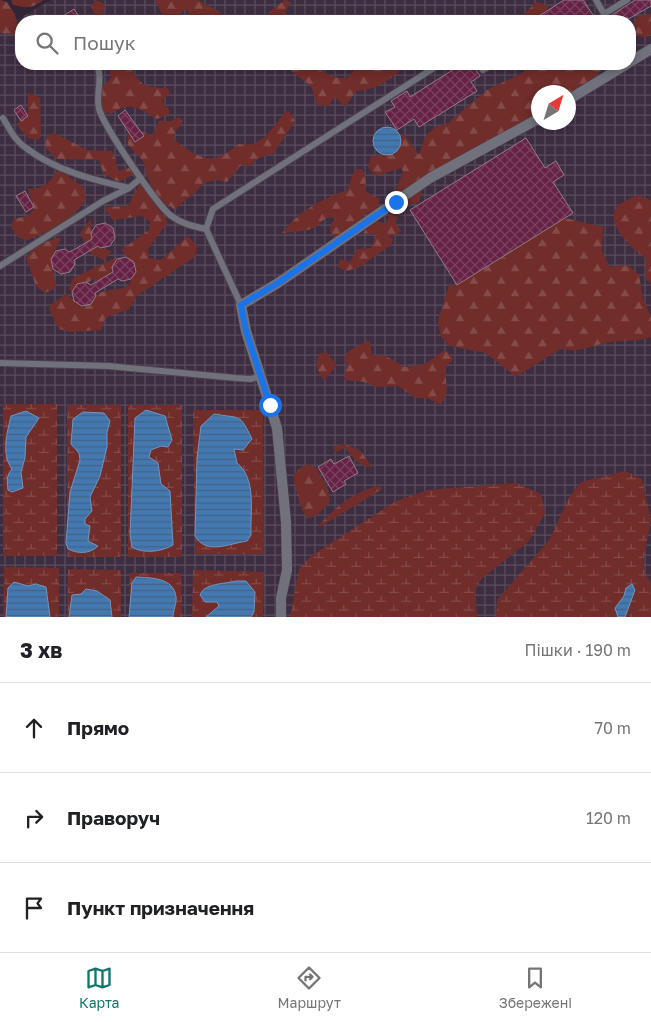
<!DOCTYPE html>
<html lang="uk">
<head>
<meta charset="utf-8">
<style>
  :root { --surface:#fff; --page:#f2f2f2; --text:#202124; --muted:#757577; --line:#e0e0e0; --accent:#0f766e }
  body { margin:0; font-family:"Golos Text",sans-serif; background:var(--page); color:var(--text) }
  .compass { position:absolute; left:531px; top:85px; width:45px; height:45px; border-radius:50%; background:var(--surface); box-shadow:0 2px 8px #0003; rotate:38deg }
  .stop { position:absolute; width:15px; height:15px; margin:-11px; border:4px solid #1a73e8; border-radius:50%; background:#fff }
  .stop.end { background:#1a73e8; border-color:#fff; box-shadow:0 1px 5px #0008 }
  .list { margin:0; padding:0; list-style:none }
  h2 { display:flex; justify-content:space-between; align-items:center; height:65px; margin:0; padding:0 20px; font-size:21px }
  h2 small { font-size:16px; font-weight:400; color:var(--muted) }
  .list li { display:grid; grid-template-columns:32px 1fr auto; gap:15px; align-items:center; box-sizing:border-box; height:90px; padding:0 20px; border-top:1px solid var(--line) }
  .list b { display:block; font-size:19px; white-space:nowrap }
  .list em { font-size:16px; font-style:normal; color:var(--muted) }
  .icon { flex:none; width:28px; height:28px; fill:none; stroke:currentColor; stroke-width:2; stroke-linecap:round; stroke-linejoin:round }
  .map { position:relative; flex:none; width:651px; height:617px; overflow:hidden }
  .search { position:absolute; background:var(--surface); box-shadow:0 2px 8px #0003; left:15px; right:15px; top:15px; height:55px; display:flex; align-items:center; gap:12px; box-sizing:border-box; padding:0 18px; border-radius:20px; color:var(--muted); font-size:19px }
  .sheet { height:335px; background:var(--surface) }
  nav { display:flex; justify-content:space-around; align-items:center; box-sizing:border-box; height:70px; border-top:1px solid var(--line); background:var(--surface); font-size:14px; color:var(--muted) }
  nav a { display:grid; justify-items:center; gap:2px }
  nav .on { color:var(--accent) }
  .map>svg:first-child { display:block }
  .industrial { fill:url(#industrial-grid); fill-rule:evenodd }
  .forest { fill:url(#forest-firs) }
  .wetland { fill:url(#wetland-marsh) }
  .water { fill:url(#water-rules); stroke:#7295c0 }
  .building { fill:url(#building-cross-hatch); stroke:#927b84 }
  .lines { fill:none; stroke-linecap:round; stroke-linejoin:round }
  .service-casing { stroke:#4c4250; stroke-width:8 }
  .minor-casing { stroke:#4c4250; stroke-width:11 }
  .service { stroke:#71717b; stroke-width:6 }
  .minor { stroke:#71717b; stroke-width:10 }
  .route { stroke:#1a73e8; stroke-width:6 }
</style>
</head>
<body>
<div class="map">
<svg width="651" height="617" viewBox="0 0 651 617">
  <defs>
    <pattern id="industrial-grid" width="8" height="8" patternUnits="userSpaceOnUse" patternTransform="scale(1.25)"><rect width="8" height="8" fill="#3d2d41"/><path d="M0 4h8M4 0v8" fill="none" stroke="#594b5c"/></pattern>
    <pattern id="forest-firs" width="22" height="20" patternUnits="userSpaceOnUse" patternTransform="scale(1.25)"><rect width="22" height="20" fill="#702d2a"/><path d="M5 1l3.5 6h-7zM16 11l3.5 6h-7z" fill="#844b49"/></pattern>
    <pattern id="wetland-marsh" width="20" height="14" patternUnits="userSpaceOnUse" patternTransform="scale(1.25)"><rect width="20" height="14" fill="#702d2a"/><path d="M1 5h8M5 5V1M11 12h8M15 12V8" fill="none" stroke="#844b49"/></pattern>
    <pattern id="water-rules" width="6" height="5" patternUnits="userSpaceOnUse" patternTransform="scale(1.25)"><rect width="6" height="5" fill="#4378b1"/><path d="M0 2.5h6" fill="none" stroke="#436285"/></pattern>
    <pattern id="building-cross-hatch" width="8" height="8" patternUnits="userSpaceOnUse" patternTransform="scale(1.25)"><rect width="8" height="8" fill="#662245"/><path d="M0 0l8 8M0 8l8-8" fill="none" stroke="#7c4160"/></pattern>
  </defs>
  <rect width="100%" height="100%" fill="#302534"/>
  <path class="industrial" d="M51 0H651V617H0V29ZM21 21H630V64H21ZM538 92H568V122H538Z"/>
  <path class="forest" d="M0 0 7 2 15 14 19 32 16 34 0 33Z
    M11 0H43C33 9 25 8 13 5Z
    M96 0 105 4 102 21H93L94 13 91 6Z
    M155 0H198L220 12 223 21H189L188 11 185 9 175 21H166Z
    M285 0 291 2 285 13 290 21H268L269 12Z
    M536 2 549 6 540 21H508L523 15Z
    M651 14V34L646 38 639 36 632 29 638 16Z
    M108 64H129C140 86 144 88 168 88L170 93 162 101 169 110V114L157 119C139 109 131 100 111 114L95 108 100 89 111 78Z
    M289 64H313C324 72 331 79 347 78L360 64H406C391 80 379 89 356 91L345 107 335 97 328 106 317 105 311 86 291 71Z
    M540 64H609L569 98 568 92H538V118L393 198 403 171 401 168 376 176 368 167 371 156 390 155 400 145 403 133 419 155 425 137 435 127 447 124 487 90Z
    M28 93 40 97 41 137 37 140 28 138 16 124 28 116Z
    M289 111 295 121 274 153 259 158 248 167 242 164 227 182 217 180 203 183C194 197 185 198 175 210L170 206 168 207 154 191 147 177 143 161 128 145 127 133 136 129 152 136 159 121H171L179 117 183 122 175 132 174 140C200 158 210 168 239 144 262 149 273 127 285 112Z
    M54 133 87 150 112 151 119 171 131 167 135 174 118 182 103 173 99 160 57 159 45 147 47 136Z
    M58 169 83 187 86 198C74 221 50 230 28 240 18 240 15 234 11 226L14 219 27 216 34 209 28 189C44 189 50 183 58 169Z
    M355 169H362L366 178 365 191 380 199 377 209 365 214 343 237H335L330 232 331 224 336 218C321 215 323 225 311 229 302 232 291 232 282 233 300 210 320 200 347 190Z
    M139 185H141L168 222 148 249 149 258 161 260 188 236 197 246 196 256 137 296 129 309 105 318 101 330 70 332 59 329 49 309 50 305 66 294 84 308C89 303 96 293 102 292 125 285 129 296 135 265L121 250 149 230 150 222 142 216 113 220 105 210V207L128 206Z
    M420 188 422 190 419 202 401 207 396 203Z
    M637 195 651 200V283L645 279 646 259C633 249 603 224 618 205Z
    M392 209 400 214 395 222 401 231 394 236 387 235 393 239 391 245 358 268 346 271 338 267 340 259 350 262 357 249 371 248 377 235 363 233 375 221 386 223Z
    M565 218 603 227 602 251 610 267 628 265 639 275 643 299 651 316V337C639 342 625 340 611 342 589 345 586 353 560 349L516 377 486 353 450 346 441 337 438 321 449 285H457Z
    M91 219 92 246 112 251 104 260 91 254 80 233Z
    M59 237 61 239 51 259 56 288 45 293 36 286 26 258 35 246Z
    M117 257 106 285 94 279 72 292 69 289 73 278Z
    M367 341 370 342 372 355 386 356 405 367 425 364 445 350 453 358 452 361 445 367 447 392 441 405 427 398H416L398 386 377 387 365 382 344 380 347 363 344 361 347 352Z
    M326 352 337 365 324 381C318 371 314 365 319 354Z
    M344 444 361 451 372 467C359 468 353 457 345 448L336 452 333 447Z
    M307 464 316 467 328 489 330 502 317 515 307 519 300 505 293 476 299 469Z
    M380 486 382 489 320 527 319 525C338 505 354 491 380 486Z"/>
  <path class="wetland" d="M3 404H57V556H3Z
    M67 405H121V557H67Z
    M128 405H182V557H128Z
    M193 410H263L264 554H195Z
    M625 471 642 479 651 520 643 561 645 574 651 583V617H496L497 600 550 539 569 497 581 482Z
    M516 483 541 494 545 513 528 542 481 579 475 591 477 617H290L299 569 311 556 396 501 428 490Z
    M4 567 59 568V617H3Z
    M68 569 121 570V617H67Z
    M193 570 264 572 263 617H192Z
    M129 573H181L182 617H130Z"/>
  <path class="water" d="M373 141a14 14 0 1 1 28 0a14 14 0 1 1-28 0Z
    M146 410 165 416 172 440 168 447 161 446 151 450 149 457 158 463 161 484 170 491 173 545C161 552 143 554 132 547L130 535 135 418Z
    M26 411 39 418 26 437 25 458 21 472 23 488 12 492 8 490C7 481 6 476 12 469 1 454 7 433 11 416Z
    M83 412 104 413 110 421 107 432V447L100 476 90 497 92 511 85 519V524L90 526 88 541 98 546C90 554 78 554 68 549L66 543 70 492 80 460 79 453 71 444 73 419Z
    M214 414C241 419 239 412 252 439L243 450 234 449 237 463C257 479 250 512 251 535L247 541C228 544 206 555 195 536L197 458 201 426Z
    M136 577C150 578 174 577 176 597 177 603 173 611 173 617H129L132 583Z
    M236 581H246L255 592 254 612 251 617H206L219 606 217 602H205L200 595C204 583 225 584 236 581Z
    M14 582 28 586 36 584 46 587 50 617H6L8 588Z
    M632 584 635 590 625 617H618L615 608 624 596 626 588Z
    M86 589 97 591 110 600 112 617H69L72 595 81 594Z"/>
  <path class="building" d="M564 0H583L593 15 583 21H531Z
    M635 0H651V6L625 21H615L612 15Z
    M74 9 82 21H55Z
    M462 64H472L480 76 471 82 477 91 419 127 414 119 397 130 385 112 395 107 391 101 407 91 410 97Z
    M21 105 28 116 21 121 14 110Z
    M125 110 144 136 135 142 118 116Z
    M526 138 545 168 556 161 564 175 553 182 573 213 457 285 410 210Z
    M25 191 34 207 26 212 16 196Z
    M105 223 113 228 115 238 110 246 100 248 98 246 74 260 75 264 70 272 61 274 53 269 51 259 56 251 65 249 69 252 77 248 92 239 91 233 96 225Z
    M126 257 134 262 136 272 131 279 122 281 118 279 95 293 96 296 91 304 82 306 74 301 72 292 77 284 86 282 91 285 113 272 112 267 117 259Z
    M349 456 358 473 344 481 346 484 333 492 318 467 331 459 334 464Z"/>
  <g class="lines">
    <defs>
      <path id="service" d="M596 0 604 14 627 0
        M96 64C104 78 95 94 99 109 105 128 155 202 170 215 182 224 192 226 206 229L213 209 440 64
        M479 64 483 70 493 64
        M3 118C9 128 15 141 26 148 56 171 94 180 129 188
        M206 229 241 305
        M0 266 103 201 129 188 141 178
        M0 363 108 366 236 378 251 379 260 376"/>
      <path id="minor" d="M630 62 651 49
        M568 100 627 64
        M281 617V598L287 570 286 522 277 428 246 331 241 305 278 283 430 178 538 119"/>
    </defs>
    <use href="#service" class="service-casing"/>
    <use href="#minor" class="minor-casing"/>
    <use href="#service" class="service"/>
    <use href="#minor" class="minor"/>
  </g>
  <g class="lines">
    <path class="route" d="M270 405 246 331 241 305 278 283 396 202"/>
  </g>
</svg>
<svg class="compass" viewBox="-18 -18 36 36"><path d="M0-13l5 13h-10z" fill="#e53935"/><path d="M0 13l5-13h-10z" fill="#757577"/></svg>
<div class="stop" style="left:270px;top:405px"></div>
<div class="stop end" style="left:396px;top:202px"></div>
<div class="search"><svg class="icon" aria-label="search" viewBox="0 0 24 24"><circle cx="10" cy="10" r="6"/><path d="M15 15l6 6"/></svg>Пошук</div>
</div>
<section class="sheet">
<h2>3 хв<small>Пішки · 190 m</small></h2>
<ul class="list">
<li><svg class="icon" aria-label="ahead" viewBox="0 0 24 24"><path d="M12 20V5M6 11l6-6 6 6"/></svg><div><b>Прямо</b></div><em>70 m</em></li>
<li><svg class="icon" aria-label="right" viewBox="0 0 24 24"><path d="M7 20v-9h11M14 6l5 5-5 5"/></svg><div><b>Праворуч</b></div><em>120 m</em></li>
<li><svg class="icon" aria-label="arrive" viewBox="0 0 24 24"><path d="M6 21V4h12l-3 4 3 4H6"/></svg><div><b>Пункт призначення</b></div></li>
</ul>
</section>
<nav>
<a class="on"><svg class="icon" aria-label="map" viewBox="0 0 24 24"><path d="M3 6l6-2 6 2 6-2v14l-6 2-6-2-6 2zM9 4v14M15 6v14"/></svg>Карта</a>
<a><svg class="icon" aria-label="directions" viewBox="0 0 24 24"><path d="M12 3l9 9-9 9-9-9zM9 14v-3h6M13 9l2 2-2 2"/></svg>Маршрут</a>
<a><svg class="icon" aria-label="saved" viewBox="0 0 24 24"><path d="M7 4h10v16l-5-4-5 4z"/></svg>Збережені</a>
</nav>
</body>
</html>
